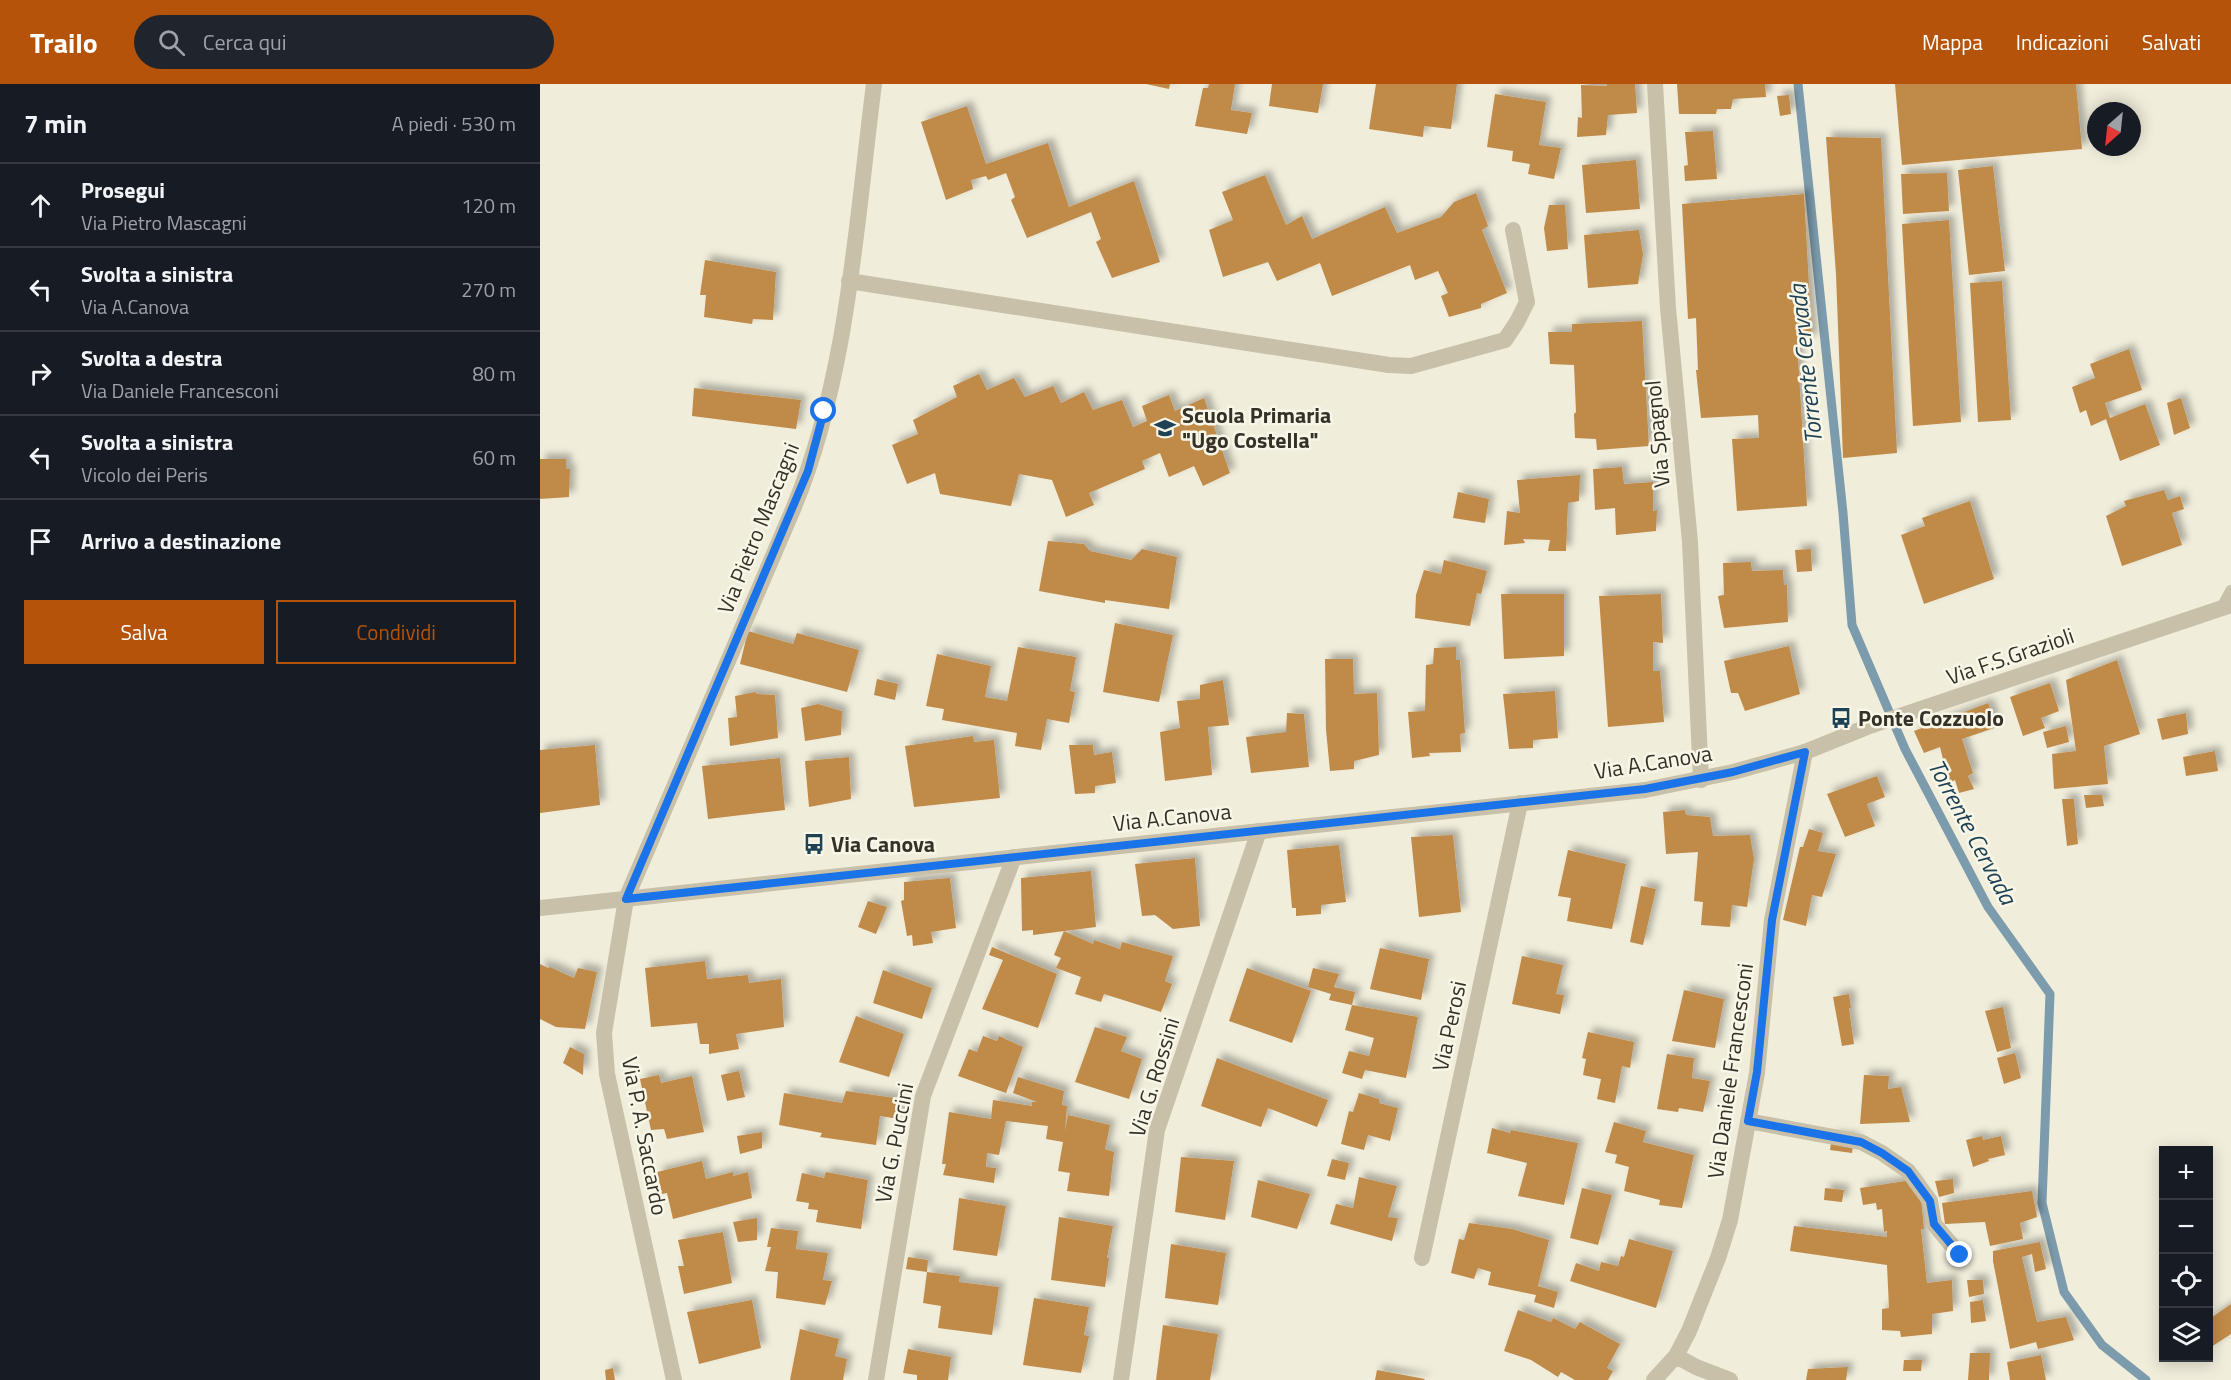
<!DOCTYPE html>
<html lang="it">
<head>
<meta charset="utf-8">
<style>
  :root { --surface:#171b24; --page:#20242c; --text:#f1f3f6; --muted:#9ea1a6; --line:#363941; --accent:#b45309 }
  body { margin:0; font-family:"Titillium Web",sans-serif; background:var(--page); color:var(--text) }
  .controls { position:absolute; right:18px; bottom:18px; display:grid; overflow:hidden; border-radius:0px; box-shadow:0 3px 15px #0003 }
  .controls button { width:54px; height:54px; display:grid; place-items:center; padding:0; border:0; border-bottom:2px solid var(--line); background:var(--surface); color:var(--text); font:30px sans-serif }
  .compass { position:absolute; left:1547px; top:18px; width:54px; height:54px; border-radius:50%; background:var(--surface); box-shadow:0 3px 15px #0003; rotate:207deg }
  .stop { position:absolute; width:18px; height:18px; margin:-14px; border:4px solid #1a73e8; border-radius:50%; background:#fff }
  .stop.end { background:#1a73e8; border-color:#fff; box-shadow:0 2px 6px #0008 }
  .list { margin:0; padding:0; list-style:none }
  h2 { display:flex; justify-content:space-between; align-items:center; height:78px; margin:0; padding:0 24px; font-size:26px }
  h2 small { font-size:20px; font-weight:400; color:var(--muted) }
  .list li { display:grid; grid-template-columns:39px 1fr auto; gap:18px; align-items:center; box-sizing:border-box; height:84px; padding:0 24px; border-top:2px solid var(--line) }
  .list b { display:block; font-size:22px; white-space:nowrap }
  .list p { margin:0; font-size:20px; white-space:nowrap; color:var(--muted) }
  .list em { font-size:20px; font-style:normal; color:var(--muted) }
  .actions { display:flex; gap:12px; padding:18px 24px }
  .actions a { flex:1; padding:14px 0; border:2px solid var(--accent); border-radius:0px; text-align:center; font-size:21px; color:var(--accent) }
  .actions .main { background:var(--accent); color:#fff }
  .icon { flex:none; width:33px; height:33px; fill:none; stroke:currentColor; stroke-width:2; stroke-linecap:round; stroke-linejoin:round }
  .map { position:relative; flex:none; width:1691px; height:1296px; overflow:hidden }
  header { display:flex; align-items:center; gap:36px; box-sizing:border-box; height:84px; padding:0 30px; background:var(--accent); color:#fff }
  header strong { font-size:28px }
  nav { display:flex; gap:33px; margin-inline-start:auto; font-size:21px }
  .search { width:420px; height:54px; background:var(--page); display:flex; align-items:center; gap:15px; box-sizing:border-box; padding:0 21px; border-radius:33px; color:var(--muted); font-size:22px }
  main { display:flex }
  aside { flex:1; background:var(--surface) }
  .map>svg:first-child { display:block }
  .lines { fill:none; stroke-linecap:round; stroke-linejoin:round }
  .stream { stroke:#7c9bac; stroke-width:9 }
  .building { fill:#c08a4a; filter:url(#shadow) }
  .service { stroke:#c8c0a8; stroke-width:12 }
  .minor { stroke:#c8c0a8; stroke-width:16 }
  .tertiary { stroke:#c8c0a8; stroke-width:16 }
  .route { stroke:#1a73e8; stroke-width:8 }
  .labels { text-anchor:middle; stroke-width:5; stroke-linejoin:round; paint-order:stroke }
  .poi-label { font-size:22px; font-weight:bold; fill:#353028; stroke:#f8f6e7; text-anchor:start }
  .street-label { font-size:22px; fill:#353028; stroke:#f8f6e7 }
  .water-label { font-size:24px; font-style:italic; fill:#1f4154; stroke:#f8f6e7 }
</style>
</head>
<body>
<header>
<strong>Trailo</strong>
<div class="search"><svg class="icon" aria-label="search" viewBox="0 0 24 24"><circle cx="10" cy="10" r="6"/><path d="M15 15l6 6"/></svg>Cerca qui</div>
<nav><a>Mappa</a><a>Indicazioni</a><a>Salvati</a></nav>
</header>
<main>
<aside>
<h2>7 min<small>A piedi · 530 m</small></h2>
<ul class="list">
<li><svg class="icon" aria-label="ahead" viewBox="0 0 24 24"><path d="M12 20V5M6 11l6-6 6 6"/></svg><div><b>Prosegui</b><p>Via Pietro Mascagni</p></div><em>120 m</em></li>
<li><svg class="icon" aria-label="left" viewBox="0 0 24 24"><path d="M17 20v-9H6M10 6l-5 5 5 5"/></svg><div><b>Svolta a sinistra</b><p>Via A.Canova</p></div><em>270 m</em></li>
<li><svg class="icon" aria-label="right" viewBox="0 0 24 24"><path d="M7 20v-9h11M14 6l5 5-5 5"/></svg><div><b>Svolta a destra</b><p>Via Daniele Francesconi</p></div><em>80 m</em></li>
<li><svg class="icon" aria-label="left" viewBox="0 0 24 24"><path d="M17 20v-9H6M10 6l-5 5 5 5"/></svg><div><b>Svolta a sinistra</b><p>Vicolo dei Peris</p></div><em>60 m</em></li>
<li><svg class="icon" aria-label="arrive" viewBox="0 0 24 24"><path d="M6 21V4h12l-3 4 3 4H6"/></svg><div><b>Arrivo a destinazione</b></div></li>
</ul>
<div class="actions"><a class="main">Salva</a><a>Condividi</a></div>
</aside>
<div class="map">
<svg width="1691" height="1296" viewBox="0 0 1691 1296">
  <defs>
    <filter id="shadow"><feDropShadow dx="5.5" dy="-5.5" stdDeviation="3" flood-color="#0004"/></filter>
  </defs>
  <rect width="100%" height="100%" fill="#f0eddb"/>
  <g class="lines">
    <path class="stream" d="M1258 0 1303 429 1312 541 1365 665 1448 823 1510 910 1502 1119 1524 1208 1562 1261 1606 1296"/>
  </g>
  <path class="building" d="M606 0H630L629 5Z
    M669 0H695L691 26 712 29 707 50 655 42 663 4H668Z
    M732 0H783L778 29 729 22Z
    M836 0H917L911 45 884 42 883 53 829 45Z
    M1067 0H1095L1097 29 1068 31 1066 51 1037 53 1038 33 1042 34 1041 1 1067 2Z
    M1137 0H1225L1226 13 1193 15 1191 25H1177L1176 30H1139Z
    M1355 0H1536L1542 65 1362 81Z
    M955 10 1006 18 999 61 1021 64 1014 95 988 90 990 80 972 77 973 67 947 63Z
    M1249 11 1251 30 1240 32 1237 12Z
    M427 22 446 80 508 59 529 123 594 97 620 178 572 194 556 158 561 155 551 128 487 154 471 116 475 113 466 89 448 96 446 92 431 96 433 105 406 116 381 38Z
    M1173 47 1177 95 1145 97 1144 82 1148 81 1145 48Z
    M1286 53 1341 54 1357 369 1303 374 1296 190Z
    M1096 76 1100 125 1046 129 1042 81Z
    M1453 82 1465 187 1429 191 1418 86Z
    M1407 89 1409 127 1363 130 1361 90Z
    M725 91 746 141 762 132 772 155 845 123 857 149 901 133 914 118 936 109 948 142 942 146 967 209 941 220V224L909 233 901 212 908 209 898 187 875 196 870 181 792 212 780 179 737 197 728 178 683 193 669 146 693 136 682 108Z
    M1264 110 1272 256 1257 257 1267 422 1197 427 1192 355 1219 354 1218 331 1161 334 1156 286H1158L1156 234 1148 235 1142 120Z
    M1009 121H1025L1028 165 1007 167 1004 144Z
    M1409 136 1421 338 1373 342 1362 140Z
    M1099 146 1103 170 1098 200 1048 204 1044 151Z
    M165 176 236 188 233 236 213 235 212 240 164 233 166 211H160Z
    M1462 197 1471 336 1438 338 1430 199Z
    M1102 237 1109 362 1057 366 1056 355 1035 354 1034 330 1036 328 1034 281 1010 280 1008 248H1032V240Z
    M1589 265 1602 306 1565 319 1570 334 1605 320 1620 361 1580 377 1566 335 1551 342 1546 326 1540 329 1532 303 1555 294 1550 280Z
    M439 290 447 306 474 294 485 313 513 302 521 319 544 308 553 326 582 316 593 343 607 337 602 322 629 311 635 327 664 314 690 389 663 402 654 382 629 393 620 369 602 377 605 385 549 409 554 421 526 433 512 396 479 390 471 422 400 410 395 389 367 400 352 361 378 350 373 336 417 313 413 302Z
    M154 304 261 316 256 345 152 332Z
    M1641 314 1650 344 1634 351 1627 319Z
    M0 375H26V385H30L29 413 0 415Z
    M1082 383 1084 400 1113 398V427L1117 426 1116 447 1076 451 1075 424 1055 426 1053 385Z
    M1040 391 1039 417 1028 419 1026 467H1008L1010 456 983 455 985 459 964 461 967 427 980 429 977 396Z
    M1624 406 1628 416 1640 412 1644 425 1632 429 1642 461 1582 482 1566 432 1586 422 1584 417Z
    M918 408 949 415 945 439 913 434Z
    M1430 417 1454 495 1384 520 1361 451 1385 442 1382 434Z
    M508 457 544 460 550 467 591 476 602 465 637 473 629 525 565 516V519L499 507Z
    M1271 465 1272 487 1257 488 1255 466Z
    M904 476 947 487 941 510 937 509 930 542 875 534 876 511 884 486 901 490Z
    M1211 478 1212 487 1243 486 1244 501 1247 500 1248 538 1184 544 1178 512 1184 511 1183 479Z
    M961 510H1024V572L964 575Z
    M1121 510 1123 559 1113 558V587H1120L1124 638 1068 643 1059 512Z
    M575 539 633 551 619 618 563 608Z
    M208 547 253 560 257 549 319 566 307 608 200 580Z
    M1249 562 1260 610 1205 627 1198 609H1191L1184 577Z
    M478 563 536 573 530 607 535 608 529 639 507 635 501 666 475 662 477 649 402 636 404 625 386 622 397 570 451 582 445 613 467 617Z
    M916 563V576H920L925 649 920 650 921 668 889 669 890 672 872 674 868 628 885 627 886 581 893 580 894 564Z
    M785 575H813L814 610 837 609 839 671 814 677V685L790 687 786 646Z
    M1577 576 1600 650 1564 662 1568 700 1514 705 1512 670 1536 667 1526 596Z
    M337 595 358 600 355 616 334 611Z
    M683 596 689 641 668 643 672 691 625 697 620 648 640 644 637 617 660 615V601Z
    M1510 599 1519 627 1501 634 1505 644 1483 652 1470 613Z
    M1015 607 1018 654 993 656V664L969 665 963 610Z
    M215 608 217 610 235 611 238 654 190 662 188 634 197 633 195 612Z
    M1448 619 1457 643 1422 655 1433 689 1428 692 1434 705 1419 709 1415 696 1409 699 1400 663 1384 669 1374 647Z
    M278 620 302 627 301 651 265 657 261 624Z
    M747 629 764 630 769 683 711 689 706 653 746 648Z
    M1646 629 1648 650 1622 656 1617 635Z
    M1526 642 1529 658 1507 664 1503 648Z
    M433 652 434 658 454 656 460 714 374 723 365 662Z
    M55 661 60 721 0 729V666Z
    M529 661H553L554 671 572 668 576 699 555 702V709L535 710Z
    M1675 667 1678 687 1646 692 1643 673Z
    M309 673 311 715 269 723 265 677Z
    M240 674 245 726 168 735 162 682Z
    M1337 692 1345 713 1327 720 1335 742 1305 753 1287 710Z
    M1544 711H1562L1564 722 1546 724Z
    M1522 715H1534L1538 760 1527 762Z
    M1145 726 1146 731 1170 733 1173 752 1210 751 1214 775 1207 823 1192 821 1190 843 1161 841 1163 818 1154 817 1158 768 1126 770 1123 728Z
    M1269 745 1283 749 1278 767 1296 770 1282 813 1272 811 1266 842 1243 836 1260 763H1263Z
    M913 751 921 828 879 833 871 753Z
    M799 761 806 818 781 821V830L756 832V824H752L747 766Z
    M1028 766 1086 780 1072 845 1027 837 1031 814 1018 812Z
    M655 774 660 842 633 845 615 831 602 832 595 780Z
    M551 787 556 843 493 851V846L482 847 481 794Z
    M410 794 416 844 391 848 393 859 373 862 372 851 367 852 361 817 364 816V798Z
    M1101 802 1116 805 1103 861 1090 858Z
    M328 817 347 823 336 850 318 843Z
    M524 847 553 860 554 856 580 865 582 858 633 872 625 897 632 900 621 928 564 910 561 918 535 910 541 893 516 884 521 874 514 871Z
    M452 863 517 890 498 944 442 925 463 876 449 871Z
    M840 864 889 875 881 916 830 905Z
    M982 872 1023 881 1016 910 1024 911 1020 930 972 920Z
    M165 877 167 895 208 891 209 899 241 895 244 943 196 950 199 965 169 970V960H160L157 939 111 943 105 884Z
    M0 880 8 884 10 883 34 894 38 884 57 888 45 945 16 943 0 935Z
    M707 884 771 907 752 959 689 937Z
    M773 884 799 890 794 903 815 908 812 921 878 933 866 994 825 986 822 995 802 989 809 967 829 972 834 954 805 946 812 921 789 916 791 910 768 903Z
    M343 886 392 904 382 935 333 919Z
    M1144 906 1184 915 1175 964 1132 957Z
    M1309 910 1311 924H1309L1314 960 1302 962 1293 913Z
    M1463 923 1471 964 1457 968 1445 927Z
    M316 932 364 950 349 993 299 978Z
    M555 943 587 953 581 967 602 975 589 1015 535 998Z
    M1048 948 1094 958 1090 984 1082 982 1075 1019 1057 1015 1061 995 1043 991 1046 975 1042 974Z
    M443 952 457 957 459 952 483 963 466 1009 418 992 429 965 437 968Z
    M30 963 44 970 43 991 23 979Z
    M1475 969 1481 994 1464 1000 1457 974Z
    M1127 970 1154 974 1152 994 1170 997 1163 1028 1139 1024 1138 1028 1117 1025Z
    M677 974 788 1016 777 1043 728 1024 721 1043 661 1022Z
    M199 987 205 1013 187 1017 181 991Z
    M119 991 121 999 152 992 164 1048 127 1055 124 1045 111 1046 100 995Z
    M1324 991 1349 992 1348 1005 1361 1003 1370 1038 1320 1040Z
    M478 993 524 1007 522 1021 527 1022 525 1047 528 1031 570 1041 565 1065 574 1068 569 1112 527 1107 530 1089 518 1087 523 1058 506 1055 508 1042 466 1037 459 1071 447 1069 446 1083 456 1084 454 1099 403 1091 406 1080H402L409 1028 451 1035 453 1016 492 1022V1018H497L473 1009Z
    M306 1007 362 1015 359 1035 340 1032 336 1061 280 1053 282 1049 239 1041 244 1009 302 1019Z
    M819 1009 839 1015V1019L858 1024 850 1057 828 1051 824 1066 801 1060 809 1027 813 1028Z
    M1074 1038 1106 1047 1103 1058 1154 1071 1142 1124 1119 1121 1120 1116 1084 1107 1089 1083 1075 1079 1077 1071 1065 1068Z
    M952 1044 970 1049 971 1046 1038 1059 1024 1121 978 1112 987 1079 947 1069Z
    M222 1048V1064L200 1070 197 1052Z
    M1292 1052 1314 1054 1312 1069 1290 1066Z
    M1442 1052 1443 1056 1461 1052 1465 1071 1448 1075 1449 1077 1433 1083 1426 1056Z
    M641 1073 694 1077 685 1136 635 1128Z
    M792 1075 809 1079 805 1096 787 1092Z
    M162 1077 166 1095 193 1088V1092L208 1088 212 1114 133 1135 127 1109 122 1110 117 1088Z
    M286 1088 328 1096 321 1145 276 1138 278 1126 268 1125 269 1119 256 1117 262 1089 284 1094Z
    M819 1093 857 1102 848 1133 858 1134 852 1157 790 1140 796 1120 813 1124Z
    M1413 1095 1414 1109 1399 1113 1395 1097Z
    M718 1096 770 1110 757 1145 711 1133Z
    M1372 1096 1381 1115 1384 1145H1381L1387 1199 1412 1196 1413 1227 1392 1230V1250L1361 1253 1360 1247 1342 1246V1225L1349 1224 1347 1181 1250 1167 1254 1142 1347 1153V1147L1344 1148 1342 1125 1337 1126 1336 1119 1323 1121 1320 1104Z
    M1042 1104 1072 1111 1058 1161 1030 1154Z
    M1285 1104 1304 1106 1302 1118 1284 1116Z
    M1492 1107 1497 1133 1480 1139 1483 1155 1450 1162 1445 1138 1405 1140 1402 1119Z
    M419 1114 466 1122 457 1172 413 1166Z
    M519 1133 573 1142 567 1174H569L565 1203 511 1196Z
    M217 1134V1156L198 1158 193 1138Z
    M929 1139 972 1145 1009 1156 998 1202 1018 1208 1014 1224 994 1218 996 1211 948 1201 951 1188 938 1184 934 1195 911 1189 919 1155 924 1156Z
    M231 1144 258 1147 256 1165 288 1169 283 1196 292 1197 285 1221 236 1214 238 1188 225 1187 231 1163H227Z
    M183 1148 192 1199 144 1210 138 1182H144L138 1156Z
    M1089 1155 1133 1167 1116 1224 1030 1197 1036 1179 1059 1187 1061 1178 1078 1182 1081 1172 1084 1173Z
    M1500 1158 1506 1185 1495 1188 1492 1170 1482 1173 1497 1238 1526 1233 1534 1256 1498 1265 1496 1258 1470 1265 1453 1177V1167Z
    M631 1160 686 1169 678 1221 625 1214Z
    M368 1173 388 1176 387 1188 420 1192 419 1198 459 1203 452 1251 398 1244 401 1222 383 1219 387 1188 366 1185Z
    M1427 1196H1443L1444 1210 1429 1213Z
    M494 1214 549 1223 544 1251 549 1252 541 1289 483 1281Z
    M212 1216 221 1264 159 1280 147 1228Z
    M1443 1216 1446 1237 1431 1239 1430 1218Z
    M1691 1220V1250L1668 1265V1236Z
    M978 1226 1011 1238 1013 1234 1035 1245 1040 1238 1080 1260 1067 1284 1073 1287 1068 1296H1035L1021 1288 1018 1293 991 1276 964 1267Z
    M623 1241 678 1250 670 1296H616Z
    M260 1245 299 1255 295 1272 307 1275 303 1296H250Z
    M368 1265 411 1273 408 1296H377V1291L363 1289Z
    M1430 1269H1450L1449 1296H1428Z
    M1501 1271 1506 1296H1470L1467 1278Z
    M1364 1276H1382L1381 1287H1363Z
    M1308 1283 1306 1296H1266L1268 1285Z
    M73 1284 75 1296H66L65 1286Z
    M837 1286 885 1295 884 1296H835Z"/>
  <g class="lines">
    <path class="service" d="M1682 524 1691 507"/>
    <path class="minor" d="M1115 0 1128 224 1150 458 1161 696
      M309 197 849 281 871 282 965 256 977 238 987 218 973 146
      M1208 1037 1321 1058 1342 1069 1368 1087 1390 1117 1394 1140 1420 1171
      M882 1174 980 719
      M1136 1272 1156 1283 1190 1296
      M134 1296 67 990 64 949 86 815 254 423C308 292 316 140 334 0
      M336 1296 383 1012 474 773
      M581 1296 617 1046 719 747
      M1114 1296 1136 1272 1149 1247 1178 1174 1190 1136 1217 989 1232 836 1265 668"/>
    <path class="tertiary" d="M0 824 1105 706 1193 688 1265 668 1327 643 1691 521"/>
  </g>
  <g class="lines">
    <path class="route" d="M284 327 268 387 86 815 1105 705 1193 688 1265 668 1232 836 1217 988 1208 1037 1321 1058 1342 1069 1368 1087 1390 1117 1394 1140 1420 1171"/>
  </g>
  <defs>
    <symbol id="school-bare" viewBox="-9 -9 18 18"><path d="M0-5L7-2L0 1L-7-2ZM-4 1L0 2.5L4 1V4Q0 6-4 4Z" fill="#1f4154" stroke="#f8f6e7" stroke-width="2.5" paint-order="stroke"/></symbol>
    <symbol id="bus-bare" viewBox="-9 -9 18 18"><path d="M-5-6H5V4H4V6H2V4H-2V6H-4V4H-5ZM-3.5-4V0h7V-4ZM-3.5 1.2v1.5H-2V1.2ZM2 1.2v1.5H3.5V1.2Z" fill="#1f4154" stroke="#f8f6e7" stroke-width="2.5" paint-order="stroke"/></symbol>
  </defs>
  <g fill-rule="evenodd">
    <use href="#school-bare" x="610" y="329" width="30" height="30"/>
    <use href="#bus-bare" x="1286" y="619" width="30" height="30"/>
    <use href="#bus-bare" x="259" y="745" width="30" height="30"/>
  </g>
  <g class="labels">
    <g class="poi-label">
      <text x="642" y="339">Scuola Primaria<tspan x="642" dy="25">"Ugo Costella"</tspan></text>
      <text x="1318" y="642">Ponte Cozzuolo</text>
      <text x="291" y="768">Via Canova</text>
    </g>
    <g class="street-label">
      <text transform="translate(1117 350) rotate(-95)" y="8">Via Spagnol</text>
      <text transform="translate(218 444) rotate(-68)" y="8">Via Pietro Mascagni</text>
      <text transform="translate(1470 572) rotate(-19)" y="8">Via F.S.Grazioli</text>
      <text transform="translate(1113 678) rotate(-9)" y="8">Via A.Canova</text>
      <text transform="translate(632 733) rotate(-6)" y="8">Via A.Canova</text>
      <text transform="translate(909 942) rotate(-78)" y="8">Via Perosi</text>
      <text transform="translate(1190 987) rotate(-82)" y="8">Via Daniele Francesconi</text>
      <text transform="translate(614 993) rotate(-73)" y="8">Via G. Rossini</text>
      <text transform="translate(105 1052) rotate(79)" y="8">Via P. A. Saccardo</text>
      <text transform="translate(354 1059) rotate(-79)" y="8">Via G. Puccini</text>
    </g>
    <g class="water-label">
      <text transform="translate(1266 280) rotate(-96)" y="8">Torrente Cervada</text>
      <text transform="translate(1432 748) rotate(62)" y="8">Torrente Cervada</text>
    </g>
  </g>
</svg>
<div class="controls">
<button>+</button>
<button>−</button>
<button><svg class="icon" aria-label="locate" viewBox="0 0 24 24"><circle cx="12" cy="12" r="6"/><path d="M12 2v4M12 18v4M2 12h4M18 12h4"/></svg></button>
<button><svg class="icon" aria-label="layers" viewBox="0 0 24 24"><path d="M12 4l9 5-9 5-9-5zM3 14l9 5 9-5"/></svg></button>
</div>
<svg class="compass" viewBox="-18 -18 36 36"><path d="M0-13l5 13h-10z" fill="#e53935"/><path d="M0 13l5-13h-10z" fill="#9ea1a6"/></svg>
<div class="stop" style="left:284px;top:327px"></div>
<div class="stop end" style="left:1420px;top:1171px"></div>
</div>
</main>
</body>
</html>
